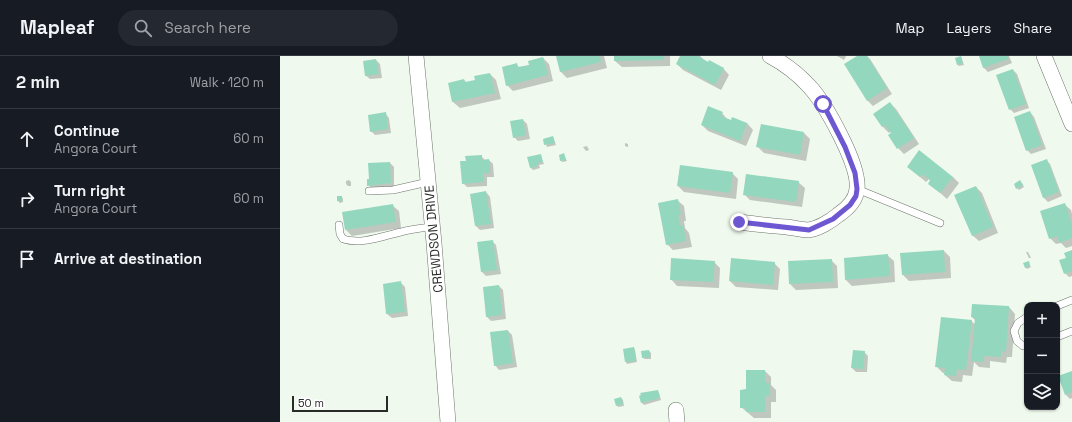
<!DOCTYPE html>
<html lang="en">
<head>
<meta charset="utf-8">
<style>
  :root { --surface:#171b24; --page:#242831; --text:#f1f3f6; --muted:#9ea1a6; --line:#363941 }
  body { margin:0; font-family:"Space Grotesk",sans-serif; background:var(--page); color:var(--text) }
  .controls { position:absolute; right:12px; bottom:12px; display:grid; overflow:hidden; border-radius:8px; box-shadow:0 1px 3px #0004 }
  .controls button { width:36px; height:36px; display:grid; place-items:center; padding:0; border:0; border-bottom:1px solid var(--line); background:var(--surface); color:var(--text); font:20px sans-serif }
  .scale { position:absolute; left:12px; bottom:10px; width:96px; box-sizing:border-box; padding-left:4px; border:2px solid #282b27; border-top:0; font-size:11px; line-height:14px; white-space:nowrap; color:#282b27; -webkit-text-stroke:3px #fff; paint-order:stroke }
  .stop { position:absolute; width:12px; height:12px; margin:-9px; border:3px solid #6d58d2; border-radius:50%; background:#fff }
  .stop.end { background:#6d58d2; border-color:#fff; box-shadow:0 1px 4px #0008 }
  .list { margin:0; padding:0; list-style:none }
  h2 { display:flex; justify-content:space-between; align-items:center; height:52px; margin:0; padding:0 16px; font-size:17px }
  h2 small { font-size:13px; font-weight:400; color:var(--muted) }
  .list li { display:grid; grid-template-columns:26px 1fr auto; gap:12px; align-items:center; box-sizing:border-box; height:60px; padding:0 16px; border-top:1px solid var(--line) }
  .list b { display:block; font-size:15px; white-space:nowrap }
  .list p { margin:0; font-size:13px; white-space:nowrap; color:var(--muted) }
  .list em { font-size:13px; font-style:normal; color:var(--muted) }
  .icon { flex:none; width:22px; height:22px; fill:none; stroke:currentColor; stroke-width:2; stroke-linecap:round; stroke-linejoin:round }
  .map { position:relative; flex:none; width:792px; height:366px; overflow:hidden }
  header { display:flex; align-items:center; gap:24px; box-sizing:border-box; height:56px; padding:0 20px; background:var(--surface); border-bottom:1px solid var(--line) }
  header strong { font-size:19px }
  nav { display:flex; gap:22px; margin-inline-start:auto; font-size:14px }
  .search { width:280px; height:36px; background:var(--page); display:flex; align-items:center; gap:10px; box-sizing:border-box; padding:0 14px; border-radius:22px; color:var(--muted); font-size:15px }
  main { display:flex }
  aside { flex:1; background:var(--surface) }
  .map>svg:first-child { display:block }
  .shadow { fill:#0003 }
  .building { fill:#93d7be }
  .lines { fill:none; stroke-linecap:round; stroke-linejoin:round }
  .lane-casing { stroke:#6c746b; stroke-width:8 }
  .street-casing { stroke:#6c746b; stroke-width:16 }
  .lane { stroke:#fff; stroke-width:7 }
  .street { stroke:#fff; stroke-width:15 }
  .route { stroke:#6d58d2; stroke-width:5 }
  .labels { text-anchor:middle; stroke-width:3; stroke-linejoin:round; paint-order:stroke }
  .street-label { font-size:13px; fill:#282b27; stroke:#fff }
</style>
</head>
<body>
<header>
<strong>Mapleaf</strong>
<div class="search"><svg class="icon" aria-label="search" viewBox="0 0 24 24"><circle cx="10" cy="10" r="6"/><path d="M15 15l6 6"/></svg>Search here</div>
<nav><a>Map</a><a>Layers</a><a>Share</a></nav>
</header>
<main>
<aside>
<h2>2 min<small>Walk · 120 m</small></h2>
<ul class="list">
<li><svg class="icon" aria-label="ahead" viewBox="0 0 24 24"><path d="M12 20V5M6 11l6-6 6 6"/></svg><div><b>Continue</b><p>Angora Court</p></div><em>60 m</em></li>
<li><svg class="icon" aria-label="right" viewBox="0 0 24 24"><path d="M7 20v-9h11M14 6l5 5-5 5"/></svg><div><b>Turn right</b><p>Angora Court</p></div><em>60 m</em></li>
<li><svg class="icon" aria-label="arrive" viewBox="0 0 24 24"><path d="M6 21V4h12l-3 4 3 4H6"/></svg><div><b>Arrive at destination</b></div></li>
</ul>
</aside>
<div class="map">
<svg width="792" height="366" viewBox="0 0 792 366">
  <rect width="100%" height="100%" fill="#f0f9ee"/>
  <path class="shadow" d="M277 0H324L327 12 287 22 281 16Z
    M335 0H390V10L342 11 335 5Z
    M401 0H420L425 5 443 12 449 19 441 34 403 14 397 8Z
    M557 0H566L564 4Z
    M579 0H587L590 3 612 38 593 50 587 44Z
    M700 0H729L732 7 708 16 704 12Z
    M681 1 684 9 679 10 677 8Z
    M263 2 269 8 273 25 233 35 227 29 237 9 240 12 250 9Z
    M96 4 100 8 102 22 90 23 85 19Z
    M733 14 737 18 749 52 734 57 730 53Z
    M210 18 216 24 221 43 180 52 173 46 169 28 184 24 187 27 196 25Z
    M610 47 616 53 639 88 624 98 618 92 611 75 609 77 603 71 594 58Z
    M750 56 754 61 766 93 751 98 747 94Z
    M105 57 109 62 111 77 95 79 91 75Z
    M442 57 448 64 467 67 473 74 466 90 428 75 422 69Z
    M243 64 247 68 250 83 238 85 234 81Z
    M524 77 530 83 526 105 484 97 477 90Z
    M273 81 276 89 267 91 264 83Z
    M345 87 348 88V91L345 90Z
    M307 90 309 94 306 95 303 91Z
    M260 99 264 108 259 109 260 112 253 114 251 112 248 102Z
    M284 99 287 105 283 106 281 105Z
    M201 100 206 105 209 104 213 108 214 121H207V130L187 131 183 127 187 106Z
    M766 104 770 108 782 140 768 146 764 142 752 110Z
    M110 107 114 111V131L92 133 88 129Z
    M628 111 673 121 679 127 667 143 649 127 651 125 649 123 646 126Z
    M452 117 458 123 456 143 404 136 398 130Z
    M69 124 71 126V130H68L66 128V125Z
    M518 126 525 132 522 151 470 144 464 138Z
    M742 127 744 131 739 134 737 132Z
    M696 131 702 137 718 177 699 185 692 179Z
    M206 136 210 141 214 172 200 174 196 170Z
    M62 141 63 143V146L60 147 58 145Z
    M397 144 404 150 406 165H404L405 172 409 177 412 191 393 194 387 188Z
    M784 148 791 154 792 158V190L786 192 781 187 776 188 770 182Z
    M112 149 119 155 121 172 72 180 66 174Z
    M212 185 216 189 221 218 206 220 202 216 198 187Z
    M664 195 670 201 671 222 629 225 623 219Z
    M792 195V220L789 221 785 217 788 202Z
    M746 196H748L751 202H749Z
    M607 199 614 205 615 226 572 230 566 224Z
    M551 204 557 210 558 232 516 234 510 228Z
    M434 206 440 212 439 232 397 230 391 223Z
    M748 206 751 211 747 213 745 211Z
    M494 207 500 213 498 234 456 231 450 225Z
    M121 227 125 231 128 260 112 262 107 258Z
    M219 230 223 234 226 263 211 265 207 261Z
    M693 249 729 251 735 258 732 301H727L726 307 710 305V312L699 311 694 306 692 320 683 319 682 326 672 325 665 319 666 317H663L657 311 691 265 696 269V265L692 261Z
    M228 275 232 279 237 311 219 314 215 309 211 277Z
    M354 292 355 294 357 306 347 308 346 306Z
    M369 295 371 297V303H365L363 302Z
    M584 296 588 300 587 316H576L572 312Z
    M485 315 491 321V329L496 334V346H491V362H474L461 351 467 334Z
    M792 316V342L790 343 786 339Z
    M378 336 379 337 381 344 364 349 362 347 360 340Z
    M341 342 343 344 344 350 338 351 337 349Z"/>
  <path class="building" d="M276 0H320L321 6 280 16Z
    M334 0H384V4L334 5Z
    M400 0H418L428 6 429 4 444 12 435 29 396 8Z
    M577 0H587L607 32 587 45 564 8Z
    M681 0 683 7 677 9 675 2Z
    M699 0H727L728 3 703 12Z
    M263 1 268 19 226 30 222 11 237 7 238 11 249 9 248 5Z
    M96 3 99 18 85 20 83 5Z
    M733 13 746 48 729 54 716 19Z
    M210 17 215 37 172 46 168 27 184 23 185 26 195 24 194 20Z
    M610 46 634 82 617 93 608 79 611 77 605 69 602 71 593 58Z
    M428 50 443 56 441 60 451 64 452 61 467 67 460 85 421 69Z
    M750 55 762 89 746 95 734 61Z
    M106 56 108 73 90 76 88 59Z
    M243 63 246 79 233 82 230 65Z
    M481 68 524 76 520 99 476 91Z
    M273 80 275 87 264 89 263 83Z
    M639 94 673 121 660 137 648 128 650 124 642 118 640 121 627 111Z
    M284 97 286 104 280 105 279 99Z
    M261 98 263 106 258 107V110L250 112 247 101Z
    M202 99V104L209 103 210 117H203L204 126 182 128 180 105H186L185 100Z
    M767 103 779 136 763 142 751 109Z
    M110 106 111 127 87 130V123H89L88 107Z
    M400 109 453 116 450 137 397 130Z
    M466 118 519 125 516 146 463 139Z
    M740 124 743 129 736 133 734 128Z
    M696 130 713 171 692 180 674 139Z
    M206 135 211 168 195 170 190 138Z
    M57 140H62V145H57Z
    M398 143 401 159H398L400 170 403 169 406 185 386 189 378 147Z
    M785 147 792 169V182L779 187 777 180 769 183 760 155Z
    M113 148 116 166 65 174 62 156Z
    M213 184 217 214 201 216 197 186Z
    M664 194 665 216 622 219 620 197Z
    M792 194V215L784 218 779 204 786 202 784 197Z
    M608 198 610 220 565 224 564 202Z
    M391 202 435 205 433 226 390 224Z
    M451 202 495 206 493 229 449 225Z
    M552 203 553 226 509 228 508 205Z
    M749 205 750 209 745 212 743 207Z
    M121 225 125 256 106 258 103 228Z
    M219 229 222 259 206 261 203 231Z
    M692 248 729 250 726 296 721 295V301L704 300V306L691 305 695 262 691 261Z
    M661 261 692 264 686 314 677 313 676 320 664 319 665 312 655 311Z
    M228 274 233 307 214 310 210 276Z
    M354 291 356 305 345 306 343 293Z
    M369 294 370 301 362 302 361 295Z
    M573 294 585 295 583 313 571 312Z
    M466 314H485V327H490V340H485V356H466V352H460V334L466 333Z
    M792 315V336L785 339 778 320Z
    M378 334 380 342 361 347 359 340 361 339 360 337Z
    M341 341 343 348 336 350 334 343Z"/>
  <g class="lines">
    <defs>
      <path id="lane" d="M577 133 660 167
        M89 135 113 134 148 126
        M59 169 60 178 63 183C82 189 103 180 121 176 131 173 142 172 152 171
        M777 250 792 244
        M747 261 738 267 734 275 737 285 743 290H747
        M777 281 792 275"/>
      <path id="street" d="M136 0 154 187 168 366
        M764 0 792 68
        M459 166C475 168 491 170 507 171 514 172 522 174 528 174 538 173 551 165 558 159 567 153 576 144 577 133 580 109 545 47 529 30 517 17 505 8 490 0
        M396 354 397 366"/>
    </defs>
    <use href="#lane" class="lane-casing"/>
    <use href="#street" class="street-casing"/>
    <use href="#lane" class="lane"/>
    <use href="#street" class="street"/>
  </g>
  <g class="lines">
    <path class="route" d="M459 166 529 174 553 163 570 149 576 140 577 133 575 117 565 91 543 48"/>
  </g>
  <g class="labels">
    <g class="street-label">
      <text transform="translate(153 183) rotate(-95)" y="5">CREWDSON DRIVE</text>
    </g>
  </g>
</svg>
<div class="controls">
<button>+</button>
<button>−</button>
<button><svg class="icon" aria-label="layers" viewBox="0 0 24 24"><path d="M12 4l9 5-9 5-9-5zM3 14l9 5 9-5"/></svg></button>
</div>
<div class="scale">50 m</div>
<div class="stop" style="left:543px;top:48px"></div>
<div class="stop end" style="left:459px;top:166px"></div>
</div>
</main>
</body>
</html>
